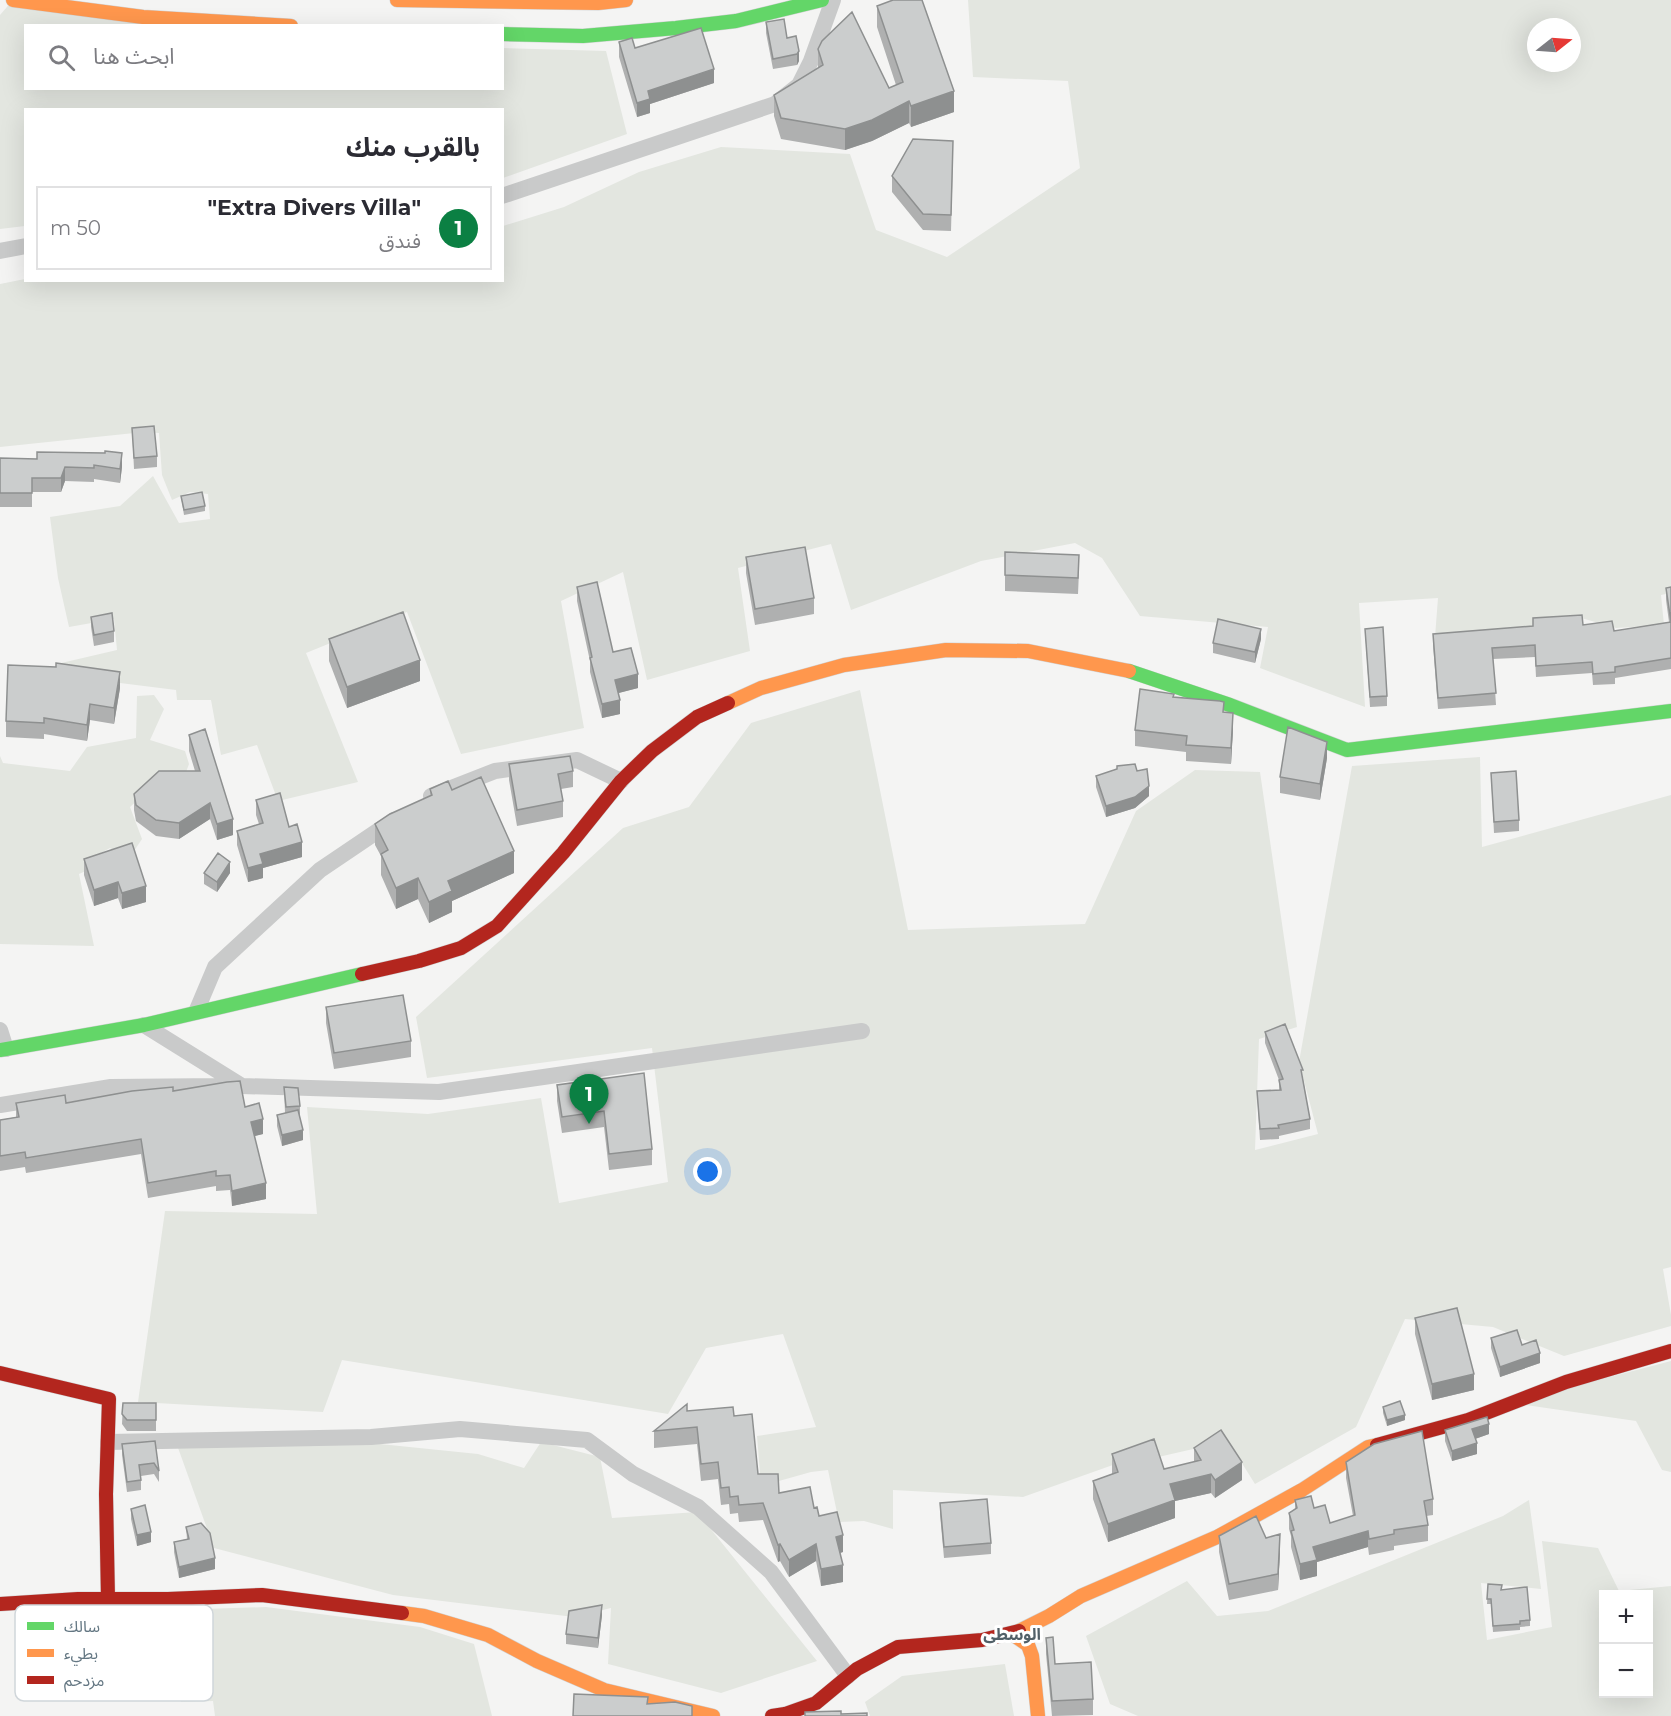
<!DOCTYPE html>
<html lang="ar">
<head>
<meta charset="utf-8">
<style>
  :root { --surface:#fff; --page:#f2f2f3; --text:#2b2b33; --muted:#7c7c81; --line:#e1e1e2; --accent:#0b8043 }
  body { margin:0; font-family:Montserrat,"Noto Sans Arabic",sans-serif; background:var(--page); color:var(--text); direction:rtl }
  .controls { position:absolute; right:18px; bottom:18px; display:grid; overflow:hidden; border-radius:0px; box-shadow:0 6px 24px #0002 }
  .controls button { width:54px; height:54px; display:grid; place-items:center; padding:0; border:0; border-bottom:2px solid var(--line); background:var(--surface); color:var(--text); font:30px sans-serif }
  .compass { position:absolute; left:1527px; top:18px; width:54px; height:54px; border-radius:50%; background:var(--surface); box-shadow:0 6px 24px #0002; rotate:73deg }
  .you { position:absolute; left:708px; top:1172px; width:21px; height:21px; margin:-15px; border:4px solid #fff; border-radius:50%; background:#1a73e8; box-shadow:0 0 0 9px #1a73e833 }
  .badge { display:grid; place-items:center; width:39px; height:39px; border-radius:50%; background:var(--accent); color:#fff; font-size:20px; font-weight:700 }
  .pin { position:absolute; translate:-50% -50px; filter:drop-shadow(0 2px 3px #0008) }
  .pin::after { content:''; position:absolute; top:32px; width:21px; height:18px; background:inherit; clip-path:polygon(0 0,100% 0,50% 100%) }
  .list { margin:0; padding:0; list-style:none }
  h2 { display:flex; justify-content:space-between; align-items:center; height:78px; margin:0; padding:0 24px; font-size:26px }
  h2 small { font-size:20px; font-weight:400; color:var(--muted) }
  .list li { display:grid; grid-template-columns:39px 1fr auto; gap:18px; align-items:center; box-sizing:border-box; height:84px; margin:0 12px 12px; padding:0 12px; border:2px solid var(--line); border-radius:0px }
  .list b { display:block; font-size:22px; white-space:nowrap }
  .list p { margin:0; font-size:20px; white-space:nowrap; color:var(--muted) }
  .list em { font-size:20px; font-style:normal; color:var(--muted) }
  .icon { flex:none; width:33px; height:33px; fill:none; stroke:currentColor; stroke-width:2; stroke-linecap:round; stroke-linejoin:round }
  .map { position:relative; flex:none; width:1671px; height:1716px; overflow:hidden; direction:ltr }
  .search { position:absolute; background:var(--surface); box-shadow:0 6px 24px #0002; left:24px; top:24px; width:480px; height:66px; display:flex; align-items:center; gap:15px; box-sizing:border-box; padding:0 21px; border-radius:0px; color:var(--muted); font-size:22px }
  .panel { position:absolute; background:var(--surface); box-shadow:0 6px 24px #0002; left:24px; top:108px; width:480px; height:174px; border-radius:0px; direction:rtl }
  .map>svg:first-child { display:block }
  .green { fill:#e3e6e0; fill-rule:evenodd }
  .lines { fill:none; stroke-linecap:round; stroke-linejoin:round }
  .fast-casing { stroke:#d1d2d3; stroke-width:15 }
  .slow-casing { stroke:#d1d2d3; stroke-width:15 }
  .jam-casing { stroke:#d1d2d3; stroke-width:15 }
  .street { stroke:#c9caca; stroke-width:16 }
  .fast { stroke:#63d668; stroke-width:14 }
  .slow { stroke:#ff974d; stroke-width:14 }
  .jam { stroke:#b3261e; stroke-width:14 }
  .wall { fill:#afb0b0 }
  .shaded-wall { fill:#8e9090 }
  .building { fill:#cbcdcd; stroke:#8e9090; stroke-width:1.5 }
  .labels { text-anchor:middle; stroke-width:6; stroke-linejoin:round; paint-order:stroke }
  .neighbourhood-label { font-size:16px; font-weight:bold; fill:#526068; stroke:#fff }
  .key { fill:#fff; stroke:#d0d6da; stroke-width:1.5 }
  .key-label { font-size:16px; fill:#647783 }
</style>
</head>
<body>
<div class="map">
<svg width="1671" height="1716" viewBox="0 0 1671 1716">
  <rect width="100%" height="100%" fill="#f4f4f3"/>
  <path class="green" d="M13 0 194 25 26 26V88H502L503 48 606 51 627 134 503 178 502 110H26L25 226 0 229V15Z
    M968 0H1671V593L1661 595 1664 625 1616 628 1571 615 1526 629 1435 637 1438 598 1359 603 1365 707 1260 668 1268 627 1140 616 1102 558 1075 543 981 561 851 610 831 544 738 568 750 651 647 680 623 572 561 601 584 728 461 754 407 612 306 653 358 782 278 801 257 745 221 755 211 700H177L176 690 56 675 57 664 117 650 114 619 69 627 58 578 50 517 120 506 153 476 179 523 210 519 208 494 190 492 172 500 162 475 159 433 144 432 0 447V284L25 279 502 280 503 226 564 207 639 172 721 147 850 154 876 230 947 257 1080 168 1068 81 973 77ZM1536 27H1572V63H1536Z
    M860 690 908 930 1085 924 1136 811 1195 770 1260 772 1297 1027 1259 1039 1255 1150 1318 1134 1299 1062 1352 766 1480 757 1482 847 1671 795V1267L1663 1269 1671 1315V1326L1564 1356 1493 1327 1405 1319 1356 1427 1255 1484 1228 1441 1154 1458 1124 1461 1023 1497 893 1490V1529L864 1521 839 1522 828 1470 811 1472 761 1486 757 1436 816 1427 783 1334 706 1348 668 1414 342 1360 323 1412 138 1402 165 1211 317 1214 307 1107 428 1114 541 1098 559 1203 668 1182 652 1048 427 1078 416 1017 623 828 689 807 751 723Z
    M154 695 164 709 150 740 185 751 189 764 182 783H156L130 807 142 839 132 854 119 855 110 848 99 854V865L79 874 94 946 0 944V756L3 763 70 771 87 747 136 738 137 696Z
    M1671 1361V1472L1662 1470 1636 1421 1511 1403Z
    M331 1439 478 1454 524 1468 541 1442 600 1457 612 1518 697 1512 817 1661 721 1693 608 1664 611 1608 574 1617 393 1595 214 1548 177 1445Z
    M1529 1500 1541 1589 1481 1583 1487 1640 1552 1627 1542 1541 1598 1548 1619 1591 1671 1586V1716H1138L1110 1704 1086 1636 1187 1581 1217 1616 1268 1611 1503 1516ZM1604 1594H1648V1694H1604Z
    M266 1607 420 1627 474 1644 492 1716H215L213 1701 181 1702 174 1610Z
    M1005 1664 1014 1716H870L865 1702 902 1676Z"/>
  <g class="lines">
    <defs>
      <path id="fast" d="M502 34 583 36 676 28 736 21 822 0
        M1129 671 1230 705 1347 750 1671 711
        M0 1050 144 1025 362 974"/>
      <path id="slow" d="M13 0 143 17 291 26
        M397 0 598 3 626 0
        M728 703 761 688 844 665 946 650 1028 651 1129 671
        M402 1613 424 1616 488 1635 537 1661 604 1690 713 1716
        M1019 1631 1049 1616 1081 1596 1217 1537 1302 1490 1368 1447 1377 1445
        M1012 1634 1028 1645 1032 1656 1038 1716"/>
      <path id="jam" d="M362 974 419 961 461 948 497 926 563 853 621 781 652 751 697 717 728 703
        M0 1373 109 1399 106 1494 108 1599
        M1377 1445 1468 1420 1566 1382 1671 1351
        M0 1604 78 1599H168L262 1595 402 1613
        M772 1716 785 1714 816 1703 857 1669 898 1647 982 1640 1019 1631"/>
    </defs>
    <use href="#fast" class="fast-casing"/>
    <use href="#slow" class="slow-casing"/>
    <use href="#jam" class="jam-casing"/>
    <path class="street" d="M502 196 775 104 799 85 811 61 833 0
      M0 251 26 246
      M431 796 495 771 577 760 621 781
      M196 1012 215 967 320 870 394 820
      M144 1025 242 1086 439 1092 862 1031
      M0 1030 6 1049
      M0 1105 111 1087 223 1086
      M108 1442 371 1437 460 1429 587 1440 633 1474 698 1507 771 1572 848 1676"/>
    <use href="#fast" class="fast"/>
    <use href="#slow" class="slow"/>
    <use href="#jam" class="jam"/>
  </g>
  <path class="wall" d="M877 6 954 112 911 127 909 123 872 141 845 150 781 139 774 116V95L818 68V49L889 88 896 85 877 27Z
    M766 22 787 38 796 36 799 61 797 65 773 69 766 33Z
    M619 42 635 48 714 83 650 104V113L637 117 619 57Z
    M953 157 951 231 923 230 892 192V176Z
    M132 428 157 456V467L134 469Z
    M0 458 122 467 120 483 94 479V482L65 481 61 492H32V507H0Z
    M181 496 205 506V511L184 515Z
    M1005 552 1079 571 1078 594 1005 591Z
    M746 557 814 598V614L755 625 746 573Z
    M577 587 613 652 638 688 618 693 620 714 602 718 590 672V661L577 601Z
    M1671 587V669L1615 678V684L1593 685 1592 673 1536 677 1535 657 1493 659 1496 705 1438 709 1433 645V634L1533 626V618L1583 625 1614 631 1669 622 1666 600V588Z
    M91 617 114 631V642L94 646 91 627Z
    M1365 629 1387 696V706L1370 707Z
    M329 639 420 681 347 708 329 661Z
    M1261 639 1255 663 1213 653V643Z
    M120 688 114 724 90 720 87 741 44 734V739L6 737V721Z
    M1174 697 1224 713 1233 729 1231 764 1186 761V752L1135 746V730Z
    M189 735 233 835 217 840 210 819 179 839 156 836 136 821 134 810V794L195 771 189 751Z
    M1327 758 1320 800 1280 793V777Z
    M509 764 573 771V787L561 789 563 801V817L517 826 509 780Z
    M1137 771 1149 796 1135 808 1106 817 1096 787V776Z
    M1491 773 1519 820V831L1494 833Z
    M430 789 452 790 514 873 452 901V912L429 923 418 899 396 909 381 875V856L375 845V824L430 796Z
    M256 800 289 827 302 857 263 868V878L248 882 237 845V831L259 824 256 815Z
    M84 859 146 902 122 909 118 898 94 906 84 875Z
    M204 873H230L217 892 204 884Z
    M326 1007 411 1041V1057L334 1069 326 1023Z
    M1265 1032 1303 1079 1310 1119V1129L1279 1136V1139L1260 1140 1257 1091 1279 1090V1080L1265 1043Z
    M644 1073 652 1149V1165L609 1170 604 1127 562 1133 557 1101V1085Z
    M284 1087 300 1106V1117L303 1140 282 1146 277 1126V1115L285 1113Z
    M173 1091 245 1107 263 1134 254 1136 266 1199 232 1206 230 1190 216 1191V1186L148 1198 141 1154 26 1173 25 1167 0 1171V1120L16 1117V1103H66Z
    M1415 1318 1474 1390 1432 1400 1415 1334Z
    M1491 1338 1522 1345 1540 1363 1500 1377 1491 1348Z
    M123 1403H156V1431H127L122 1424Z
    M1383 1407 1405 1420 1387 1426 1383 1413Z
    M687 1411 734 1416 758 1474 779 1493 814 1508 843 1552 840 1553 843 1582 821 1586 816 1561 789 1577 780 1561 778 1562 763 1520 739 1522 738 1513 730 1514 729 1504 721 1505 718 1479 701 1481 697 1444 654 1448V1431Z
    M1445 1430 1489 1434 1475 1439 1477 1454 1452 1461 1445 1441Z
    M155 1441 159 1471V1482L154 1474 141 1476V1490L127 1492 122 1455V1444Z
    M1194 1448 1242 1480 1215 1498 1211 1493 1175 1501V1518L1108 1542 1093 1499V1481L1112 1474V1454L1164 1469 1194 1462Z
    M1346 1462 1433 1499V1515L1426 1516 1428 1525V1541L1394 1546V1550L1369 1555 1368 1547 1317 1562V1576L1300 1580 1291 1547V1536L1289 1529V1513L1295 1509V1500L1314 1508 1330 1523 1353 1516 1346 1478Z
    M940 1503 991 1543V1554L944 1558 940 1514Z
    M131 1509 151 1542 137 1546 131 1519Z
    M186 1527 215 1569 179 1578 174 1552V1542L187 1539Z
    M1219 1536 1280 1550 1278 1590 1229 1600 1219 1552Z
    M1488 1584 1501 1590 1530 1620V1626L1520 1627V1630L1493 1632 1491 1604H1487Z
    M602 1615 598 1648 566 1644V1634Z
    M1046 1638 1055 1664 1093 1699V1715L1052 1716 1046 1654Z"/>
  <path class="shaded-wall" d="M799 51V61L797 65V54Z
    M714 69V83L650 104V113L637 117V103L648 91Z
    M954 91V112L911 127V106Z
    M909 101V123L872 141 845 150V129Z
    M122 453V467L120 483V469Z
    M65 467V481L61 492V478Z
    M1261 629V639L1255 663V652Z
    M420 660V681L347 708V687Z
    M120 672V688L114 724V708Z
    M638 674V688L615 694V680Z
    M620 700V714L602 718V704Z
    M90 704V720L87 741V725Z
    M1233 713V729L1231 764V748Z
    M1327 742V758L1320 800V784Z
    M1149 786V796L1135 808 1106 817V806Z
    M210 803V819L179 839V823Z
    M233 819V835L217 840V824Z
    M302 842V857L263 868V878L248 882V868L260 854Z
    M514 851V873L452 901V912L429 923V902L448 881Z
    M230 862V873L217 892V882Z
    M418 878V899L396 909V888Z
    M118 882V898L94 906V890Z
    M146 886V902L122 909V893Z
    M263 1119V1134L251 1137V1122Z
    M303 1130V1140L282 1146V1135Z
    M266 1183V1199L232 1206V1191Z
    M1540 1353V1363L1500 1377V1367Z
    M1474 1374V1390L1432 1400V1384Z
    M1405 1415V1420L1387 1426V1420Z
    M1489 1424V1434L1472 1440V1429Z
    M1477 1443V1454L1452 1461V1451Z
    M1242 1462V1480L1215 1498V1480Z
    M1211 1474V1493L1175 1501V1518L1108 1542V1524L1170 1484Z
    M1368 1531V1547L1317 1562V1576L1300 1580V1564L1313 1547Z
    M151 1532V1542L137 1546V1535Z
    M1280 1534V1550L1278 1590V1574Z
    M843 1535V1552L836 1554V1537Z
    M780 1544V1561L778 1562V1545Z
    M816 1544V1561L789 1577V1560Z
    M215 1558V1569L179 1578V1567Z
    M843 1565V1582L821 1586V1569Z
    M602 1605V1615L598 1648V1638Z"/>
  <path class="building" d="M893 0H922L954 91 911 106 909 101 872 120 845 129 781 118 774 95 823 65 818 49 822 41 852 12 889 88 903 82 877 6Z
    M784 19 787 38 796 36 799 51 797 54 773 59 766 22Z
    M701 28 714 69 648 91 650 99 637 103 619 42 632 38 635 48Z
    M913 139 953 141 951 215 923 214 892 176Z
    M154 426 157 456 134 458 132 428Z
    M105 451 122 453 120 469 94 465V468L65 467 61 478H32V493H0V458L37 459V452L105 453Z
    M202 492 205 506 184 510 181 496Z
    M805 547 814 598 755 609 746 557Z
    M1005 552 1079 555 1078 578 1005 575Z
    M597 582 613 652 631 648 638 674 615 680 620 700 602 704 590 658 592 657 577 587Z
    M1671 587V622L1666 588Z
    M403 612 420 660 347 687 329 639Z
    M112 613 114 631 94 635 91 617Z
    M1582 615 1583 625 1612 621 1614 631 1671 622V658L1615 667V672L1593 674 1592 662 1536 666 1535 645 1492 648 1496 693 1438 698 1433 634 1533 626V618Z
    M1218 619 1261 629 1255 652 1213 643Z
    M1383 627 1387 696 1370 697 1365 629Z
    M56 663 120 672 114 708 90 704 87 725 44 718V723L6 721 8 665 56 667Z
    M1140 689 1174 694 1173 697 1220 701 1224 702 1223 712 1233 713 1231 748 1186 745 1187 736 1135 730Z
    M1288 727 1327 742 1320 784 1280 777Z
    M205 729 233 819 217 824 210 803 179 823 156 820 136 805 134 794 159 771H200L189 735Z
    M570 756 573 771 558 774 563 801 517 810 509 764Z
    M1135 764 1137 771 1147 769 1149 786 1135 797 1106 806 1096 776 1117 769V766Z
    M1516 771 1519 820 1494 822 1491 773Z
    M481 777 514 851 448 881 452 891 429 902 418 878 396 888 381 854 388 850 375 824 390 814 432 795 430 789 448 781 452 790Z
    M280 793 289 827 297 824 302 842 260 854 263 864 248 868 237 831 263 823 256 800Z
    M132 843 146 886 122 893 118 882 94 890 84 859Z
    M218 853 230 862 217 882 204 873Z
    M403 995 411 1041 334 1053 326 1007Z
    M1285 1024 1303 1070H1301L1310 1119 1278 1125 1279 1128 1260 1129 1257 1091 1281 1090 1279 1080 1283 1079 1265 1032Z
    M644 1073 652 1149 609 1154 604 1111 562 1117 557 1085Z
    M240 1081 245 1107 259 1103 263 1119 251 1122 266 1183 232 1191 230 1175 216 1176V1171L148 1183 141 1139 26 1158 25 1152 0 1156V1120L19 1117 16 1103 65 1095 66 1103 132 1091 173 1087V1091L227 1082Z
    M284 1087 298 1088 300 1106 286 1107Z
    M298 1110 303 1130 282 1135 277 1115Z
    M1457 1308 1474 1374 1432 1384 1415 1318Z
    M1517 1330 1522 1345 1536 1340 1540 1353 1500 1367 1491 1338Z
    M1400 1401 1405 1415 1387 1420 1383 1407Z
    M123 1403H156V1420H127L122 1414Z
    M687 1404V1411L733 1407 734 1416 752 1414 758 1474H778L779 1493 810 1487 814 1508 817 1507 819 1516 837 1512 843 1535 836 1537 843 1565 821 1569 816 1544 789 1560 780 1544 778 1545 763 1503 739 1505 738 1496 730 1497 729 1487 721 1488 718 1462 701 1464 697 1427 654 1431Z
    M1487 1417 1489 1424 1472 1429 1477 1443 1452 1451 1445 1430Z
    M1221 1430 1242 1462 1215 1480 1211 1474 1170 1484 1175 1500 1108 1524 1093 1481 1118 1472 1112 1454 1154 1439 1164 1469 1201 1460 1194 1448Z
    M1422 1431 1433 1499 1424 1501 1428 1525 1394 1530V1534L1369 1539 1368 1531 1313 1547 1317 1560 1300 1564 1291 1531 1294 1530 1289 1513 1297 1508 1295 1500 1311 1496 1314 1508 1325 1505 1330 1523 1355 1515 1346 1462 1374 1444Z
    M155 1441 159 1471 154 1463 139 1465 141 1480 127 1482 122 1444Z
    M987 1499 991 1543 944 1547 940 1503Z
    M145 1505 151 1532 137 1535 131 1509Z
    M1256 1516 1266 1538 1280 1534 1278 1574 1229 1584 1219 1536Z
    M201 1523 210 1533 215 1558 179 1567 174 1542 189 1539 186 1527Z
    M1488 1584 1502 1585 1501 1590 1527 1587 1530 1620 1520 1621V1624L1493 1626 1491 1599H1487Z
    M602 1605 598 1638 566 1634 569 1611Z
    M1053 1637 1055 1664 1091 1662 1093 1699 1052 1701 1046 1638Z
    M574 1694 648 1697 647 1704 675 1702 692 1706V1716H573Z
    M841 1711V1714L867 1713V1716H805V1712Z"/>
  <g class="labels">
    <g class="neighbourhood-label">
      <text x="1012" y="1640">الوسطى</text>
    </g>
  </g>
  <rect x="15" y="1605" width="198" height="96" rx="9" class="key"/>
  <rect x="27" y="1622" width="27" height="8" fill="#63d668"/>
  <rect x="27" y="1649" width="27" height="8" fill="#ff974d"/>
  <rect x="27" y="1676" width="27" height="8" fill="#b3261e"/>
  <g class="key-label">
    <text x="64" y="1632">سالك</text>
    <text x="64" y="1659">بطيء</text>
    <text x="64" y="1686">مزدحم</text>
  </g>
</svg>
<div class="controls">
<button>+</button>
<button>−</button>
</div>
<svg class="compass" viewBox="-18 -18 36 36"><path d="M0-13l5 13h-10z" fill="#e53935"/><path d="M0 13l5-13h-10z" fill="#7c7c81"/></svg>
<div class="you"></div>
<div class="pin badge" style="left:589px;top:1124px">1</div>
<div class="search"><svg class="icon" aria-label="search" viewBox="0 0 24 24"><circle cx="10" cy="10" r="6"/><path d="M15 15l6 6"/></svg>ابحث هنا</div>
<section class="panel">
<h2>بالقرب منك<small></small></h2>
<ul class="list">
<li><span class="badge">1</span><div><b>&quot;Extra Divers Villa&quot;</b><p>فندق</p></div><em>50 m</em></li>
</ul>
</section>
</div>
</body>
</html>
